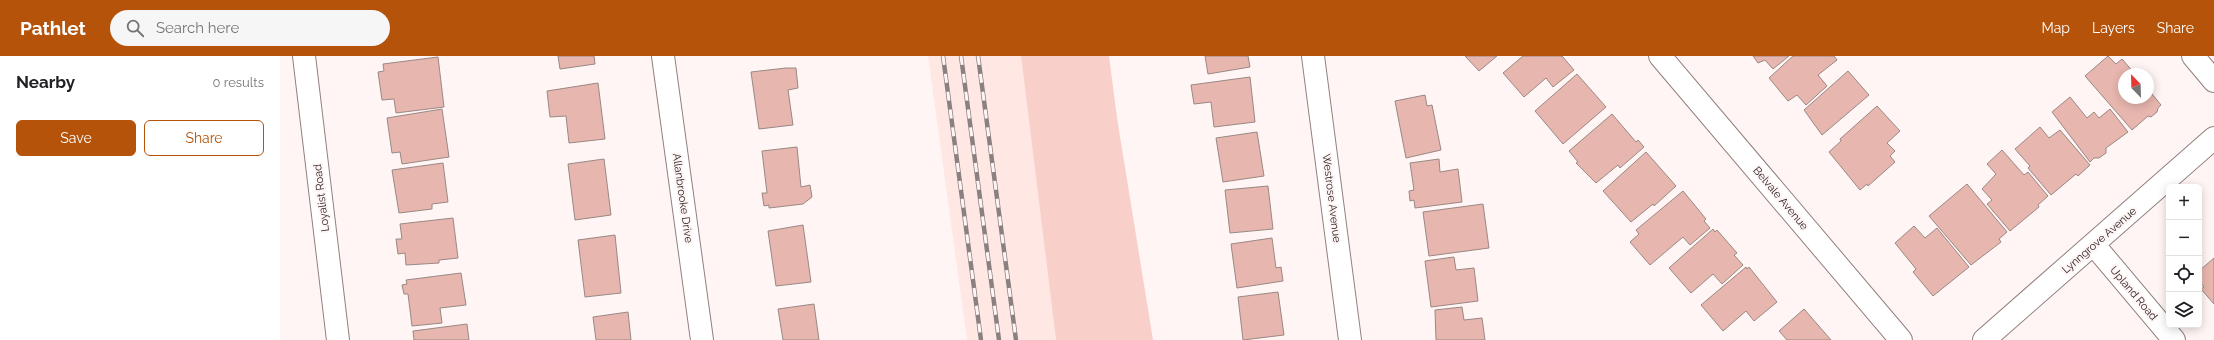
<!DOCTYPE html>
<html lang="en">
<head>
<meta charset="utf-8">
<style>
  :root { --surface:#fff; --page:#f6f6f6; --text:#202124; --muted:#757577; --line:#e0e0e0; --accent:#b45309 }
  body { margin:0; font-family:Raleway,sans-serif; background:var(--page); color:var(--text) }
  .controls { position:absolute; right:12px; bottom:12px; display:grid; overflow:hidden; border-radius:6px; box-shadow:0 2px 10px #0003 }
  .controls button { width:36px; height:36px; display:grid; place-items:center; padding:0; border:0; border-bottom:1px solid var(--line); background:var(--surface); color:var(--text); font:20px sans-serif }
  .compass { position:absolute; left:1838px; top:12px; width:36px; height:36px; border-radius:50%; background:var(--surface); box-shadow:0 2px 10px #0003; rotate:337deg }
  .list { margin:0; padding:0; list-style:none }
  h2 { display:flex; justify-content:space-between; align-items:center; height:52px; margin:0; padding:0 16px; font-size:17px }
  h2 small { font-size:13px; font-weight:400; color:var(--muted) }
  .actions { display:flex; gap:8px; padding:12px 16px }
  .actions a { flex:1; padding:9px 0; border:1px solid var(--accent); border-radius:6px; text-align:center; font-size:14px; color:var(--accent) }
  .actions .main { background:var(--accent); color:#fff }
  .icon { flex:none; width:22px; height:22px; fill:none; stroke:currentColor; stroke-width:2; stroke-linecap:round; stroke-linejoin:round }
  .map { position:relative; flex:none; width:1934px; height:284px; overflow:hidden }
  header { display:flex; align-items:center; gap:24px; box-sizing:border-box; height:56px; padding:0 20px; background:var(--accent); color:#fff }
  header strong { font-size:19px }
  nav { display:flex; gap:22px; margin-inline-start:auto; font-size:14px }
  .search { width:280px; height:36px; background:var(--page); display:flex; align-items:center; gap:10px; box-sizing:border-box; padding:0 14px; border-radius:22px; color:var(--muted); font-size:15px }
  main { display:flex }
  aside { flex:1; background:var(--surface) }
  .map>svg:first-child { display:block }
  .built { fill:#ffe8e4 }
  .green { fill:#f8d0c9 }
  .building { fill:#e7b6ae; stroke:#9a8885 }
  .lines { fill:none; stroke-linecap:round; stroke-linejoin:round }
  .street-casing { stroke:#92807d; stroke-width:24 }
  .street { stroke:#fff; stroke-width:22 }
  .rail-casing { stroke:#898180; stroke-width:4.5 }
  .rail { stroke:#fef5f4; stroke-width:3; stroke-dasharray:9; stroke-linecap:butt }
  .labels { text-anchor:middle; stroke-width:4; stroke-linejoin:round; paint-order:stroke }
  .street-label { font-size:11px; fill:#2a2322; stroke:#fef5f4 }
</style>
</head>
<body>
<header>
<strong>Pathlet</strong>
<div class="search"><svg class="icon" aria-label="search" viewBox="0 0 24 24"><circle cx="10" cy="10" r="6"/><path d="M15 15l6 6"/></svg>Search here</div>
<nav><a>Map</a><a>Layers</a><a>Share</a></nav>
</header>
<main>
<aside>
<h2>Nearby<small>0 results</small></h2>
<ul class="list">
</ul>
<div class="actions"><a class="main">Save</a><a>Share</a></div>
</aside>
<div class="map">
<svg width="1934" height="284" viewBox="0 0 1934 284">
  <rect width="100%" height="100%" fill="#fef5f4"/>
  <path class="built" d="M648 0H741L776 284H687Z"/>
  <path class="green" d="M741 0H829L837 62 873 284H776Z"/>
  <path class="building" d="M278 0H314L315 8 280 13Z
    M925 0H968L970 11 928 18Z
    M1185 0H1217L1199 15Z
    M1243 0H1282L1294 14 1273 31 1266 22 1244 41 1223 17Z
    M1473 0H1509L1493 13 1485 4 1478 7Z
    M1513 0H1554L1557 4 1538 19 1547 30 1526 49 1517 39 1508 45 1489 22Z
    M1828 0 1836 8 1842 3 1855 18H1844V42H1868V33L1881 49 1878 52 1877 56 1871 61 1868 60 1852 74 1805 20Z
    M158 1 164 51 116 57 114 43 102 44 98 16 104 15 103 8Z
    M506 12H516L518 32 508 34 513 69 479 73 471 16Z
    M1568 15 1589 39 1542 79 1524 54Z
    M1297 18 1326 51 1283 88 1255 55Z
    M970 21 975 66 934 71 931 46 914 48 911 29Z
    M318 27 325 83 289 87 286 60 270 61 267 35Z
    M1145 39 1147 50 1152 49 1161 94 1126 102 1115 45Z
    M1790 41 1807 62 1814 56 1819 62 1830 53 1848 76 1826 92V97L1819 102H1814L1810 106 1772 56Z
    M1597 50 1620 75 1607 87 1615 95 1610 100 1615 106 1588 130 1587 128 1580 134 1549 96 1561 85 1560 83Z
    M162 53 169 101 122 108 120 96 112 97 107 62Z
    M1332 58 1356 86 1358 84 1364 91 1340 112 1338 109 1316 127 1296 107 1298 106 1289 95Z
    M1760 71 1769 82 1780 74 1810 109 1798 120 1796 118 1771 139 1748 112 1750 110 1735 93Z
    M977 76 984 120 943 126 936 82Z
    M517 91 521 131 530 129 532 141 523 148 489 152V149L484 150 482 137H487L482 95Z
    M1722 94 1744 119 1748 116 1768 140 1758 149 1759 151 1730 175 1707 148 1712 144 1702 133 1716 118 1707 108Z
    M1366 96 1396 130 1374 150 1373 148 1351 166 1323 135Z
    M324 103 331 159 295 164 288 108Z
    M1159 103 1160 116 1178 113 1182 146 1135 152 1134 144 1130 145 1129 135 1134 134 1130 107Z
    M163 107 168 146 152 148V153L119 157 112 114Z
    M1687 128 1727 176 1719 183 1721 186 1691 209 1649 160Z
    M988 130 993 173 950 177 945 134Z
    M1403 135 1426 163 1424 165 1430 172 1410 189 1403 181 1370 209 1350 186 1359 178 1356 174Z
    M1203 148 1209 192 1149 200 1143 156Z
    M173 162 178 202 159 204V207L126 209 125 197 118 198 116 183H122L120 168Z
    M523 169 531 226 496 230 488 175Z
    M1634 170 1645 182 1657 172 1689 211 1653 240 1633 216 1636 213 1615 187Z
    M1433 173 1435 176 1437 174 1457 197 1454 199 1463 209 1442 228 1433 218 1411 237 1389 212Z
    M335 179 341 237 305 241 298 184Z
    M992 182 996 212 1001 211 1003 225 957 232 951 188Z
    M1174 201 1176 214 1194 212 1198 245 1151 251 1145 205Z
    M1934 202V248L1921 233 1924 231 1919 225V215Z
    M1466 211 1467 213 1469 211 1497 246 1474 265 1466 255 1443 275 1421 249Z
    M181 217 186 249 160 252 162 267 132 270 128 238H124L122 229 127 228 126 224Z
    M998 236 1004 279 963 284 958 241Z
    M534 248 539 284H503L498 253Z
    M1182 251 1184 264 1202 262 1205 284H1156L1155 254Z
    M1524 253 1551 284H1507L1499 275Z
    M348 256 351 284H316L313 261Z
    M187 268 189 284H134L133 275Z"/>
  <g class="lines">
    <defs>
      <path id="street" d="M24 0 58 284
        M383 0 422 284
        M1033 0 1070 284
        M1380 0 1621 284
        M1913 0 1934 25
        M1814 189 1894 284
        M1704 284 1934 82"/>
    </defs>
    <use href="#street" class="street-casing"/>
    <use href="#street" class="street"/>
    <defs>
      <path id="rail" d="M663 0 701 284
        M681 0 719 284
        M698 0 736 284"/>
    </defs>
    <use href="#rail" class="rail-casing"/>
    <use href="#rail" class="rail"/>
  </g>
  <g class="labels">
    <g class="street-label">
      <text transform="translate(41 142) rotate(-97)" y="4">Loyalist Road</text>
      <text transform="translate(403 142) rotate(82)" y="4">Allanbrooke Drive</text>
      <text transform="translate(1052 142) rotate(83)" y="4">Westrose Avenue</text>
      <text transform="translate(1501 142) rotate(50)" y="4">Belvale Avenue</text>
      <text transform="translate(1819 184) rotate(-41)" y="4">Lynngrove Avenue</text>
      <text transform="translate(1854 237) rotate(50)" y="4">Upland Road</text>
    </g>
  </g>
</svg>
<div class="controls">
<button>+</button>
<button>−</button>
<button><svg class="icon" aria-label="locate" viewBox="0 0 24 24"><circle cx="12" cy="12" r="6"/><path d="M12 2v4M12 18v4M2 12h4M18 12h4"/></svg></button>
<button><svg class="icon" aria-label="layers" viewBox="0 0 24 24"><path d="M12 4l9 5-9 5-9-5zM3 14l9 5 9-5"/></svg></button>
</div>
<svg class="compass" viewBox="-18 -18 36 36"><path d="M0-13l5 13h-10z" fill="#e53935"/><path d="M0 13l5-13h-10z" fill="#757577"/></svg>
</div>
</main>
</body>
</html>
